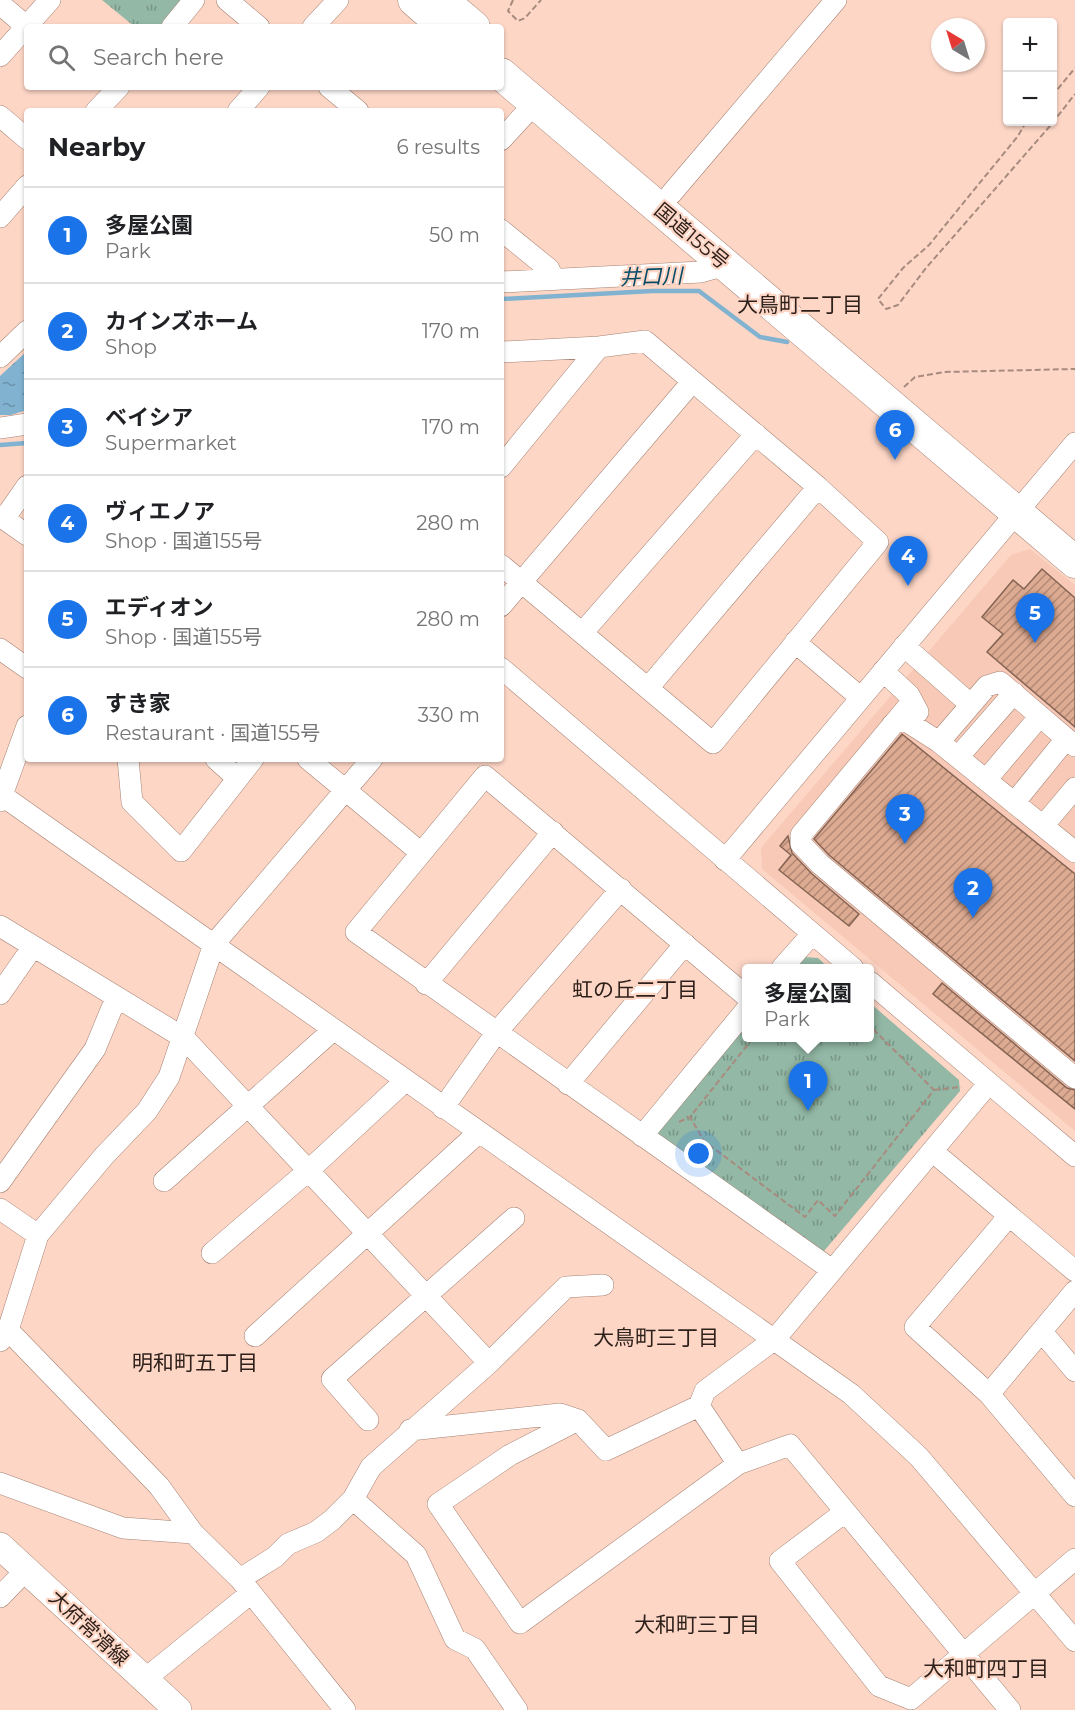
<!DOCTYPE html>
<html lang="en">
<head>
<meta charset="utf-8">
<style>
  :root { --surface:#fff; --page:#f6f6f6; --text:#202124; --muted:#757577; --line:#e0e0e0; --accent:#1a73e8 }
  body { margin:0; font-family:Montserrat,"Noto Sans JP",sans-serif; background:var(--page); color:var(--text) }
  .controls { position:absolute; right:18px; top:18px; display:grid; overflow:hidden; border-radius:6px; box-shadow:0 2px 4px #0004 }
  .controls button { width:54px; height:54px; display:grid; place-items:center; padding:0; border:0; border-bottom:2px solid var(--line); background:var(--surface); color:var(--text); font:30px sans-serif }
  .compass { position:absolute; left:931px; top:18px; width:54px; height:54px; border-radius:50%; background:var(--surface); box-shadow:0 2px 4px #0004; rotate:322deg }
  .you { position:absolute; left:699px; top:1154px; width:21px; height:21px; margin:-15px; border:4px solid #fff; border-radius:50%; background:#1a73e8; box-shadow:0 0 0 9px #1a73e833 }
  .badge { display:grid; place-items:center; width:39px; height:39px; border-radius:50%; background:var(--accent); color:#fff; font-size:20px; font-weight:700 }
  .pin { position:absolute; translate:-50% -50px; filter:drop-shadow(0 2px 3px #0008) }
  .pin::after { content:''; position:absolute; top:32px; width:21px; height:18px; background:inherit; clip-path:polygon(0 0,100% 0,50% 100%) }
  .popup { position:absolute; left:742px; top:964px; width:132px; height:78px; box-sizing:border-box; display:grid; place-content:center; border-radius:6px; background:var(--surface); filter:drop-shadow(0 2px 4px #0005); font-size:20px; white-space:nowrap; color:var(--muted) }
  .popup b { font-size:22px; color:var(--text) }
  .popup::after { content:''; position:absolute; left:50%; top:100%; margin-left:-12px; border:12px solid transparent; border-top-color:var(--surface) }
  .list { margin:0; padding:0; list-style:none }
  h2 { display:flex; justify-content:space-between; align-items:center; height:78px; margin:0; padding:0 24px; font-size:26px }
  h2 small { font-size:20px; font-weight:400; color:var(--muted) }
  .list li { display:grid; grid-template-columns:39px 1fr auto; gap:18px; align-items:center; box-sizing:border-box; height:96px; padding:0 24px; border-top:2px solid var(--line) }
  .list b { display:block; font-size:22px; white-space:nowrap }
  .list p { margin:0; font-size:20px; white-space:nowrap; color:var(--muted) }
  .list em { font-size:20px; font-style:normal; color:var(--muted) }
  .icon { flex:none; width:33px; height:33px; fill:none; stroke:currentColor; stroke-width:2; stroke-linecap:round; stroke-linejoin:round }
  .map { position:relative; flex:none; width:1075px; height:1710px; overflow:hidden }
  .search { position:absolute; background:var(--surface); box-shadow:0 2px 4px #0004; left:24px; top:24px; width:480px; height:66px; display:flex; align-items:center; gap:15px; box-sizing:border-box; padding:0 21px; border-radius:6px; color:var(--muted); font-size:22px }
  .panel { position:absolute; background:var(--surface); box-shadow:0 2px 4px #0004; left:24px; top:108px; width:480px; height:654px; border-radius:6px }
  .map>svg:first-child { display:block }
  .built { fill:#f7c9b6 }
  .park { fill:url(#park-tufts) }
  .water { fill:url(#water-ripples) }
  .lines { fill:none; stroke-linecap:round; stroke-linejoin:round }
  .stream { stroke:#81b3d1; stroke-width:4.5 }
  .building { fill:url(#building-hatch); stroke:#856454; stroke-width:1.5 }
  .minor-casing { stroke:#a58273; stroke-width:22 }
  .major-casing { stroke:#a58273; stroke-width:28 }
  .highway-casing { stroke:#a58273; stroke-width:33 }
  .path { stroke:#a88b7f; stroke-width:2; stroke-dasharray:6 3; stroke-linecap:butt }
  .minor { stroke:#fff; stroke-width:21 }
  .major { stroke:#fff; stroke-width:27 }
  .highway { stroke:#fff; stroke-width:32 }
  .labels { text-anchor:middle; stroke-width:4.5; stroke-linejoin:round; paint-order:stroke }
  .street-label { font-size:20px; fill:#2e201a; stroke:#fdd6c6 }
  .water-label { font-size:21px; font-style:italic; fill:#044966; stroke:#fdd6c6 }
  .neighbourhood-label { font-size:21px; fill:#2e201a; stroke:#fdd6c6 }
</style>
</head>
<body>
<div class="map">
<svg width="1075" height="1710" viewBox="0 0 1075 1710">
  <defs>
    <pattern id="park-tufts" width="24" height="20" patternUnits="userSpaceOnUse" patternTransform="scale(1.5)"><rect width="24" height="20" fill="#93b8a5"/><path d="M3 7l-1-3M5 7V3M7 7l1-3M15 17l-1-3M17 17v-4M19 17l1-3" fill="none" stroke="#789586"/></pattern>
    <pattern id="water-ripples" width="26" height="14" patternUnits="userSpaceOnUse" patternTransform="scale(1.5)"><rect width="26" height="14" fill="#81b3d1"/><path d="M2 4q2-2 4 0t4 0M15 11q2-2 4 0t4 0" fill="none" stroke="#6a91a9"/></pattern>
    <pattern id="building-hatch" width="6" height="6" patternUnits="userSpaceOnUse" patternTransform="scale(1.5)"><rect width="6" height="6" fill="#ddaa92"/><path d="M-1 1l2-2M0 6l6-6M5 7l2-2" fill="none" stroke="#b48a76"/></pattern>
  </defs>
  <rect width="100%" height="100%" fill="#fdd6c6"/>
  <path class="built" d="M1030 549 1075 585V1131L762 869 761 848 1011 555Z"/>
  <path class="park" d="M102 0H187L162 27H135Z
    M805 957 818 958 829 968H794Z
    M870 1003 959 1080 960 1091 824 1251H817L656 1139 655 1131 746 1025V1038H870Z"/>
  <path class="water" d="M27 351V410L11 415H0V376Z"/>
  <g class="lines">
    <path class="stream" d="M501 299 652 291H699L760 337 787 342
      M0 445 27 443"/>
  </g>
  <path class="building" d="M1042 569 1075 598V727L987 652 1003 634 982 617 1013 580 1024 589Z
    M902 734 1075 874V1061L829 855 814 839Z
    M788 836 792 853 812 874 859 914 849 926 779 870 791 855 780 846Z
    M942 983 1067 1088 1075 1090V1109L933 994Z"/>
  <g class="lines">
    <defs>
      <path id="minor" d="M227 0 259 27
        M0 4 26 26
        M172 27 194 0
        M313 27 338 0
        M0 56 50 0
        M329 87 358 111
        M96 111 119 87
        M238 111 259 87
        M0 116 27 139
        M501 140 535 103
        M671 194 836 0
        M0 217 27 186
        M501 230 549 269 553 278
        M501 282 701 272 726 265
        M501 352 599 347 645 341 818 487 878 542 713 743 501 565
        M0 357 27 331
        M0 428 27 424
        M501 467 599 347
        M0 516 27 535
        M4 519 27 486
        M501 606 692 382
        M583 632 756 434
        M795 642 861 698
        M904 646 970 704
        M0 649 27 668
        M501 668 853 968
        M883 671 909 695 918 712
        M648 688 818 487
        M911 703 801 835V844L820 864 1075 1078
        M892 725 903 719 939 742 1075 852
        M939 742 987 686 1000 682 1075 746
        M958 757 1014 693
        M128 759 132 802 181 851 253 759
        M216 759 237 778
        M308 759 420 852
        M986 780 1040 716
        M0 794 851 1394 919 1457 1075 1641
        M0 801 27 726
        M1014 803 1066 739
        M1043 826 1075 788
        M725 860 1075 443
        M0 926 184 1038 489 1363
        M782 968 812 934
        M870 982 1075 1156
        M426 984 553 832
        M0 994 32 948
        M746 996 485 776 356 932 832 1270
        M568 1084 685 944
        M443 1108 496 1033 621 889
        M642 1136 746 1010
        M932 1151 1075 1271
        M164 1181 332 1031
        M0 1182 95 1049 116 998
        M0 1209 38 1235
        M1009 1216 915 1327 989 1394 1075 1496
        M212 1253 308 1171 405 1081
        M8 1330 159 1486 193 1533 240 1579 345 1710
        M1042 1332 1075 1371
        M255 1336 478 1133
        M0 1341 8 1330 38 1235 104 1156 147 1111 169 1077 214 944 372 759
        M989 1394 1075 1291
        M368 1420 332 1379 514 1218
        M578 1420 510 1455 438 1504 520 1623 738 1464 699 1406
        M410 1430 560 1414 578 1420 606 1450 699 1406 705 1391 775 1339 989 1083
        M738 1464 790 1445 1010 1710
        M0 1483 123 1528 193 1533
        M353 1499 416 1555 455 1639 475 1649 517 1710
        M845 1512 780 1561 879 1686 911 1699 1075 1559
        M240 1579 275 1557 288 1544 316 1532 332 1520 353 1499 371 1467 489 1363 566 1287 603 1285
        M0 1597 26 1570
        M145 1679 251 1593"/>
      <path id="major" d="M0 1546 178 1710"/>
      <path id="highway" d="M414 0 445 27
        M442 0 474 27
        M501 74 1075 562"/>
    </defs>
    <use href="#minor" class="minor-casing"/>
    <use href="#major" class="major-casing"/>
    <use href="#highway" class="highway-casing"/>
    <path class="path" d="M513 0 508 11 518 21 525 18 541 0
      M1052 96 1075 68
      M1026 122 1018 136 929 245 903 268 878 299 886 309 898 305 926 268 1050 126 1075 94
      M904 387 915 377 944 372 1075 369
      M753 1038 690 1117 704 1141 805 1217 818 1200 835 1216 934 1090 870 1026
      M934 1090 961 1087
      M679 1122 690 1117"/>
    <use href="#minor" class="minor"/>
    <use href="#major" class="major"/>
    <use href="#highway" class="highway"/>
  </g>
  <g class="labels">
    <g class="street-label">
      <text transform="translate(692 236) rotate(40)" y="7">国道155号</text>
      <text transform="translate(89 1628) rotate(43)" y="7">大府常滑線</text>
    </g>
    <g class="water-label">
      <text transform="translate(651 277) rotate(-2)" y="7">井口川</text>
    </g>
    <g class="neighbourhood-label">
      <text x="800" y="312">大鳥町二丁目</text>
      <text x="635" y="997">虹の丘二丁目</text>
      <text x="656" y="1345">大鳥町三丁目</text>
      <text x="195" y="1370">明和町五丁目</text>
      <text x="697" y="1632">大和町三丁目</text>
      <text x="986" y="1676">大和町四丁目</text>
    </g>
  </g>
</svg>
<div class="controls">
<button>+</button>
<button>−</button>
</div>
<svg class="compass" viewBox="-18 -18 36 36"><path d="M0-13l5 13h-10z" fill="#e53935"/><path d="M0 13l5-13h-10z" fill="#757577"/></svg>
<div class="you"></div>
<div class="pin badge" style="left:808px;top:1111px">1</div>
<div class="popup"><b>多屋公園</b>Park</div>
<div class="pin badge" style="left:973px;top:918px">2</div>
<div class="pin badge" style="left:905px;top:844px">3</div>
<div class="pin badge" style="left:908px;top:586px">4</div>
<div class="pin badge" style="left:1035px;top:643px">5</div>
<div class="pin badge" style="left:895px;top:460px">6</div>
<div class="search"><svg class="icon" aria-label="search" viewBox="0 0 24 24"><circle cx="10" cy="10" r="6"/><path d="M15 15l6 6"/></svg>Search here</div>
<section class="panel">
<h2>Nearby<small>6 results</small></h2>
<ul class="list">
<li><span class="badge">1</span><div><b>多屋公園</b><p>Park</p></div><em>50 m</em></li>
<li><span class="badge">2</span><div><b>カインズホーム</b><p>Shop</p></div><em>170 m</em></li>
<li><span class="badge">3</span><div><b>ベイシア</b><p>Supermarket</p></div><em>170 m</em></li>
<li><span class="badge">4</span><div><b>ヴィエノア</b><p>Shop · 国道155号</p></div><em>280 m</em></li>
<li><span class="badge">5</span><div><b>エディオン</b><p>Shop · 国道155号</p></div><em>280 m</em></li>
<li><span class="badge">6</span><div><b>すき家</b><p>Restaurant · 国道155号</p></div><em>330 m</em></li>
</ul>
</section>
</div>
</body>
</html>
